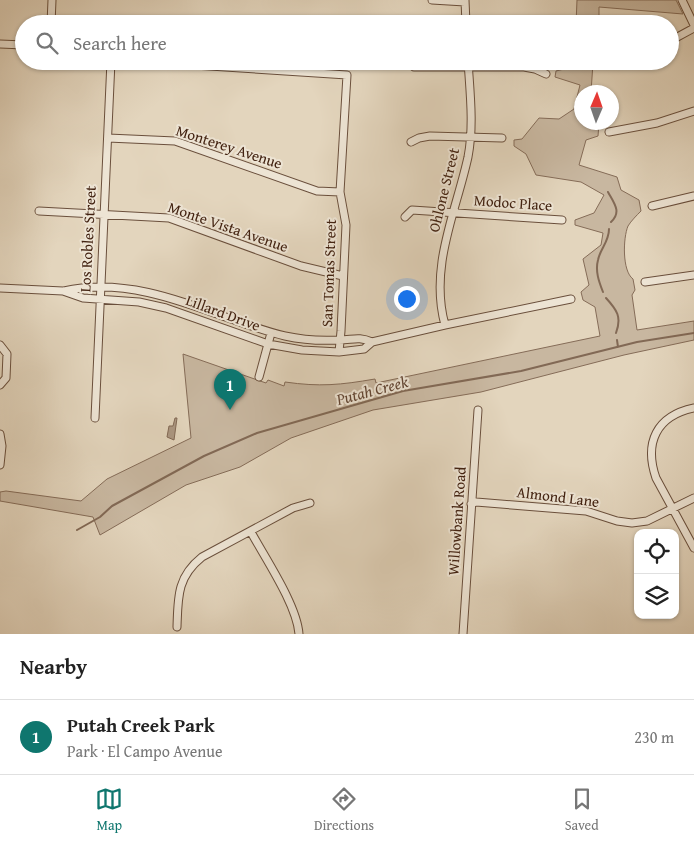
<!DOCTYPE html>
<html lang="en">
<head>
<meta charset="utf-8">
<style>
  :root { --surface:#fff; --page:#f6f6f6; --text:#222; --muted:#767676; --line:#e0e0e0; --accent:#0f766e }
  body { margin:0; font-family:"Gentium Book Plus",serif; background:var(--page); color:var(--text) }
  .controls { position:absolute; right:15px; bottom:15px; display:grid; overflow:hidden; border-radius:10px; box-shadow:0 1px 4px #0004 }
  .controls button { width:45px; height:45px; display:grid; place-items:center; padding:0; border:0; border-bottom:1px solid var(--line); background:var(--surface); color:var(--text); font:25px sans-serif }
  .compass { position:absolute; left:574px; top:85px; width:45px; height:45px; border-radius:50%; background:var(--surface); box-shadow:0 1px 4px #0004; rotate:2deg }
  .you { position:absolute; left:406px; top:298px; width:18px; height:18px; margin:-12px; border:4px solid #fff; border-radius:50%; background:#1a73e8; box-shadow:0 0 0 8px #1a73e833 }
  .badge { display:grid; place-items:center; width:32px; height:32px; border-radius:50%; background:var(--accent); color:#fff; font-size:16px; font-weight:700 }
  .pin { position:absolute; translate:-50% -41px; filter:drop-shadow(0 1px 2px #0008) }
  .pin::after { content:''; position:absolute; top:26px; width:18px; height:15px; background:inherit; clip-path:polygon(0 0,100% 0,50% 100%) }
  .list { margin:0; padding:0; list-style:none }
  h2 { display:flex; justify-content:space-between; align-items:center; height:65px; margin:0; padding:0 20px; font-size:21px }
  h2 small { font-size:16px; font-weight:400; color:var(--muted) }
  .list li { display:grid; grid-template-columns:32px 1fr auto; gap:15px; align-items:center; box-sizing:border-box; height:75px; padding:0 20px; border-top:1px solid var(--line) }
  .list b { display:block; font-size:19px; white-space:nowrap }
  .list p { margin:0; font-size:16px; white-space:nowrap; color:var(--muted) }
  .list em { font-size:16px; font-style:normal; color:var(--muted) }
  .icon { flex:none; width:28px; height:28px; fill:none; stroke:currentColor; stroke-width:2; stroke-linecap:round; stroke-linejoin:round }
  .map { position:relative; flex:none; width:694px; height:634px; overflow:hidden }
  .search { position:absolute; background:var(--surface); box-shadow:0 1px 4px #0004; left:15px; right:15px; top:15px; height:55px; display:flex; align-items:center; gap:12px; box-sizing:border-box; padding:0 18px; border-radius:28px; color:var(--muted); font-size:19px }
  .sheet { height:140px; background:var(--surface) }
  nav { display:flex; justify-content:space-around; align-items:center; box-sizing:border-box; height:70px; border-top:1px solid var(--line); background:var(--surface); font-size:14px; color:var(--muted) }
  nav a { display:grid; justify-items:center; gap:2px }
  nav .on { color:var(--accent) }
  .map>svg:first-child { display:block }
  .green { fill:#c8b7a0; stroke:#856c58 }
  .water { fill:#ac9883; stroke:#826955 }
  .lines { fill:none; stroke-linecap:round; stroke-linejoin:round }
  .stream { stroke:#826955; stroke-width:2 }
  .minor-casing { stroke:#6a4f3c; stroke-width:9 }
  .minor { stroke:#ede4d4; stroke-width:7 }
  .labels { text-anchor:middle; stroke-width:4; stroke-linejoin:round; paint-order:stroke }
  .street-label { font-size:15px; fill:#422211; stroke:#ede4d4 }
  .water-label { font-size:16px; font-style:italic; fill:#624533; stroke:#ede4d4 }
</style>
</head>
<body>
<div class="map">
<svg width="694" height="634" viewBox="0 0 694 634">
  <rect width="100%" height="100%" fill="#e3d5bd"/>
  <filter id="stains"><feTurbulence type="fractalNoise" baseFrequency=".004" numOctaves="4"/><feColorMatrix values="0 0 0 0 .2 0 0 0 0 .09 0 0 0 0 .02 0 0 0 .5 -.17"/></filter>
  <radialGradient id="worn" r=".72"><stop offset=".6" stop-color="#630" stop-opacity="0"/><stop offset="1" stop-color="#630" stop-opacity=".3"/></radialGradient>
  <path class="green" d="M577 0H676L683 14 599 7V24H576Z
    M573 61H595L593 63 591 92H582V122L599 123 598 136 586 140 579 165 617 177 621 190 639 200 641 211C637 215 631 221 628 226 623 238 622 271 633 279L635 290 632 295 637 330 694 321V340L624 355 481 392 373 410 291 438 240 467 186 485 100 535 93 517 0 501V492L6 491 81 501 107 479 191 438 183 354 266 383 268 380 284 386 285 382C320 387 340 385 375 379L376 383 600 336 595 307 583 300 581 292 589 285 583 259 601 245 603 233 575 225V220L594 213 604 195 581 182 536 175 526 154 514 146V140L522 139 539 118 559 119 574 109 580 85 555 77 556 71 572 67Z"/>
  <path class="water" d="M175 418H177L174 440 167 437 169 426H173Z"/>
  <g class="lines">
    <path class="stream" d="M608 192C614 203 622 212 611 222
      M603 292C599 282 595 271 598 260 600 249 609 242 609 229
      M606 298C617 310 622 317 616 333
      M617 340 618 347
      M77 530 100 517 112 506 204 456 257 433 403 391 521 371 637 342 694 333"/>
    <defs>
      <path id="minor" d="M432 0 465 2
        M465 0 466 24
        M682 0 694 25
        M51 24 52 0
        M670 41 694 28
        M0 44 24 45
        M132 61 347 75 340 192 346 225 341 331 339 352
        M414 67H524L535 69 546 74
        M609 132 657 123 694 111
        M108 138 175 141 317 191 340 192
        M411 142 419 138 430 136 502 138
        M652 206 694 196
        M39 211 169 218 301 266 343 276
        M405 217 412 210 562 220
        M645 282 694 275
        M0 288 63 291 83 298 139 302 166 308 268 344 302 350 339 352 364 349 372 342 445 325 571 299
        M64 291C121 278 177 299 231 319 249 325 267 332 285 336 303 340 321 341 339 340 353 340 358 336 372 342
        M445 325C429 267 456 212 468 157 474 125 470 93 468 61
        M0 345 7 354 6 378 0 385
        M259 377 271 333
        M694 408C656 416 644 443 656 478L694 548
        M95 418 111 61
        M0 434 2 446 0 465
        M471 504 476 502 586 511 617 521 632 523 647 521 694 498
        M251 532C265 558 297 605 299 634
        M177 627C178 597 177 577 202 557L293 508 310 503
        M463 634 478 410"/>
    </defs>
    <use href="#minor" class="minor-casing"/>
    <use href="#minor" class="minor"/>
  </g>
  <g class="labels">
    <g class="street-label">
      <text transform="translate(229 147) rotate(18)" y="5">Monterey Avenue</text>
      <text transform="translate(444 190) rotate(-76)" y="5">Ohlone Street</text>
      <text transform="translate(513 203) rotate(4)" y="5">Modoc Place</text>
      <text transform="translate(228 227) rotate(19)" y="5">Monte Vista Avenue</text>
      <text transform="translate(88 239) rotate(-87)" y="5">Los Robles Street</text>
      <text transform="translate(329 273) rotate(-88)" y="5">San Tomas Street</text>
      <text transform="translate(223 313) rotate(20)" y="5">Lillard Drive</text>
      <text transform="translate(558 497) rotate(7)" y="5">Almond Lane</text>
      <text transform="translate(457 521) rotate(-86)" y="5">Willowbank Road</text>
    </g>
    <g class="water-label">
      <text transform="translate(372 390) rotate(-15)" y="6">Putah Creek</text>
    </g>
  </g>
  <rect width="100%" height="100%" filter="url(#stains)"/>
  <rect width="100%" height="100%" fill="url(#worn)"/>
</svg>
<div class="controls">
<button><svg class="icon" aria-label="locate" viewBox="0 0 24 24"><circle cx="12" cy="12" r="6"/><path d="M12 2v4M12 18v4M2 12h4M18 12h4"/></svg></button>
<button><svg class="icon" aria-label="layers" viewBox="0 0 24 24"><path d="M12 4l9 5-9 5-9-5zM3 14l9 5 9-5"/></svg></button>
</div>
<svg class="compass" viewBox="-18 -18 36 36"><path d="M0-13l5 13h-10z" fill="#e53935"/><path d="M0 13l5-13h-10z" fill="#767676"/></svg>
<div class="you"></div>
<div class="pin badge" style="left:230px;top:410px">1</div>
<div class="search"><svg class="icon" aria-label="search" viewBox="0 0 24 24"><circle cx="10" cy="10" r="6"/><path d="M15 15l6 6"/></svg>Search here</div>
</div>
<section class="sheet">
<h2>Nearby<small></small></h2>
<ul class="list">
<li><span class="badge">1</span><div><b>Putah Creek Park</b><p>Park · El Campo Avenue</p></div><em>230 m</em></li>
</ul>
</section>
<nav>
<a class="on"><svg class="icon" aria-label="map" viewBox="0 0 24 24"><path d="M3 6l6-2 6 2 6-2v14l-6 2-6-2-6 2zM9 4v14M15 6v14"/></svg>Map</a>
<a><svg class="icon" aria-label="directions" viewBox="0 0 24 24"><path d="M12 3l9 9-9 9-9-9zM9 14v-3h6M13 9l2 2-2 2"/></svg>Directions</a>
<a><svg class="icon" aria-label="saved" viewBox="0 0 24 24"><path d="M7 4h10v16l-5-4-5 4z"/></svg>Saved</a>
</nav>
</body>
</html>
